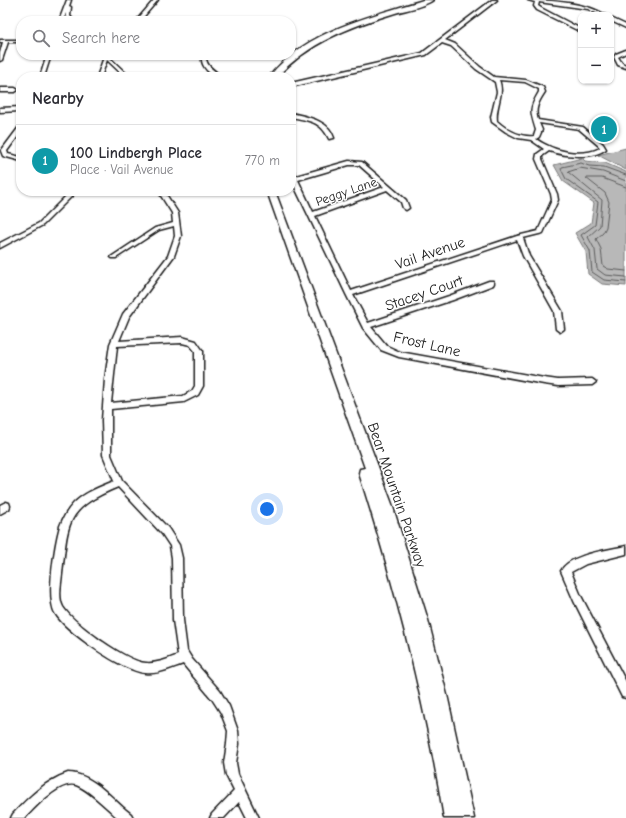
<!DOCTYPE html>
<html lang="en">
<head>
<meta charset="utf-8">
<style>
  :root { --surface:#fff; --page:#f7f7f7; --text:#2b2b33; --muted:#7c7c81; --line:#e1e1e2; --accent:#0f766e }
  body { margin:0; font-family:"Comic Neue",sans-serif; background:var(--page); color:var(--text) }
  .controls { position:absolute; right:12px; top:12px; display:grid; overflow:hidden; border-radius:8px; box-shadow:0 1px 3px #0004 }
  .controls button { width:36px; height:36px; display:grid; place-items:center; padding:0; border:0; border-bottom:1px solid var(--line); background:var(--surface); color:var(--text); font:20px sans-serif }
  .you { position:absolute; left:267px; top:509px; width:14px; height:14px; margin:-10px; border:3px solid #fff; border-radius:50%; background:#1a73e8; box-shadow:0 0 0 6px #1a73e833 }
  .badge { display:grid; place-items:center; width:26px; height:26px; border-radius:50%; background:var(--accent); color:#fff; font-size:13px; font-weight:700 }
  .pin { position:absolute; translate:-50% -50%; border:2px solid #fff; box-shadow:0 1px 4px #0006 }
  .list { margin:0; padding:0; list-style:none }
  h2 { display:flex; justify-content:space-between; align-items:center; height:52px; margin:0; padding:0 16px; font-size:17px }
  h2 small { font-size:13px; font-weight:400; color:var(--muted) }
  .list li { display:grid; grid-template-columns:26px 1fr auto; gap:12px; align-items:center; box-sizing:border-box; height:72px; padding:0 16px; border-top:1px solid var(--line) }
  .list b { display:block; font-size:15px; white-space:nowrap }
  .list p { margin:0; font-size:13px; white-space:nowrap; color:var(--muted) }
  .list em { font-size:13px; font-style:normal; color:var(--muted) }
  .icon { flex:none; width:22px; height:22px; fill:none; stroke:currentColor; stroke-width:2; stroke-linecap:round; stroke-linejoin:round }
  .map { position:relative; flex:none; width:626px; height:818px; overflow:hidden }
  .search { position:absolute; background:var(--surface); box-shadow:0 1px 3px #0004; left:16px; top:16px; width:280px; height:44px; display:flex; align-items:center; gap:10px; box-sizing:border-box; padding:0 14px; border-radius:16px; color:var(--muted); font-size:15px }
  .panel { position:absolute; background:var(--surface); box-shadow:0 1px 3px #0004; left:16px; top:72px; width:280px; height:124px; border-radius:16px }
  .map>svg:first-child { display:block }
  .water { fill:#b8b8b8; stroke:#7a7a7a }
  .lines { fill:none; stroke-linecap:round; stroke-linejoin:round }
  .shore { stroke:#5a5a5a; stroke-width:1 }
  .minor-casing { stroke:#1c1c1c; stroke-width:3 }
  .highway-casing { stroke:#1c1c1c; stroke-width:3 }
  .minor { fill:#fff; fill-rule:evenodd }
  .highway { fill:#fff; fill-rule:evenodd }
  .labels { text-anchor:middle; stroke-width:3; stroke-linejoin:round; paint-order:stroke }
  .far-street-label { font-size:13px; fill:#1c1c1c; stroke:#fff }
  .street-label { font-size:15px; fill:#1c1c1c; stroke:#fff }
</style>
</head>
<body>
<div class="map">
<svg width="626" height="818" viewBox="0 0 626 818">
  <rect width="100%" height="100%" fill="#fff"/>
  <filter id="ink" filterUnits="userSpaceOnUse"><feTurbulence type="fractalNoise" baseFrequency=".025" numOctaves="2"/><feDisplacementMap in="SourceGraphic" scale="8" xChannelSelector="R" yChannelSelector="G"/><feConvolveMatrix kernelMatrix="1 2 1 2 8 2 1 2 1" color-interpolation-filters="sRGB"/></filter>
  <g filter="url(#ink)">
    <path class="water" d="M626 148V170L598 155Z
      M582 158 585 161 605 163 626 172V286L602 284 588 274 586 252 575 233 591 223 594 203 563 181 554 165Z"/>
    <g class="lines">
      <path class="shore" d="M626 175 604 167 589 166 581 163 562 167 561 169 566 179 598 202 595 225 581 235 590 251 592 272 604 280 626 282
        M626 181 603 172 580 168 568 172 602 200 600 226 588 237 595 250 597 269 605 275 626 277
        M626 187 602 178H586L605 193 609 202 606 227 603 233 596 239 601 249 603 266 608 269 626 271"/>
      <defs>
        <path id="minor" d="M67 0H71L69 6 71 7 70 16 74 21H70L66 16V13L63 21H59Z
          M154 0H158L140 21H136Z
          M492 0H497L445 40 455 44 480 67 494 77 526 80 543 87 545 92C539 101 534 109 538 120L583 127 603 144 606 149C592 160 565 156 549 151L542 156V159L557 194 558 200 543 233 523 238 529 256 562 311 564 329 560 332 556 329 554 311 523 256 517 240 353 295 368 323 449 296 489 281H493L494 283 493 285 453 300 371 327 387 346 400 352 544 378 558 380 592 379 596 382 592 385 558 386 544 384 399 357 381 350 363 328 346 294 291 179V169L293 170 296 176 349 161 362 162 406 200 409 208 406 210 403 208 401 202 387 190 315 216 351 291 517 236 538 231 552 200 551 194 536 159 537 154 544 149 531 140 518 138 506 132 492 122 491 117 497 92 495 82 476 69 451 46 442 43 426 55 291 87V83L422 53ZM499 80 525 82 539 89V92C529 109 530 111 536 130L534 136C520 138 506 129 497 121 495 106 505 94 499 80ZM539 123 579 129 599 146 600 148C580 158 553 151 536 139L539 137 542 130ZM349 165H359L384 187 313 212 298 180Z
          M528 0C548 0 589 3 605 15H600L588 9 539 2 538 6 541 8 581 29V32L537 10 534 6 535 2Z
          M611 18 626 25V28L611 21Z
          M0 40H21V42H8L2 60 0 61V53L3 42H0Z
          M626 50V53L618 57 622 63 626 65V68L618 65 614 57 616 54Z
          M47 55H51L44 77H40Z
          M102 55H112V57L110 58 130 77H125L107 60 101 77H97L104 57Z
          M202 55H206C205 67 215 70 222 77 211 77 200 67 202 55Z
          M0 88H15L18 90 15 92H0Z
          M21 107V111L0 112V108Z
          M291 113C307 117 329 120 334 138L329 139C321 121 309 121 291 117Z
          M21 126V132L7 151 8 154 21 157V161L3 156 1 151 19 127Z
          M71 191H77L43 225 0 248V243L39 223Z
          M158 191H164L178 213 181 236 174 256 129 317 119 341 182 337 196 341 203 351V386L198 395 184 402 111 409V455L122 481 168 528 179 545 182 558 183 620 187 651 192 659 220 691 229 706 238 731 239 744 236 763 238 774 259 818H247L239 802 224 818H210L212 814 234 791 226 775 224 763 227 744 228 731 221 713 212 699 183 664C171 668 157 675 145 673 123 671 66 632 55 613 46 597 55 544 60 526 63 518 68 509 74 503 85 492 100 487 114 481L103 455 102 420 105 379 110 344 123 314 168 256 175 236 174 226 159 230 116 258H112L111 257 155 228 173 223 172 213ZM182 343 190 345 195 351V386L192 391 183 396 111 403 117 346ZM118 487 162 534 170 546 172 558 173 620 178 655C168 659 157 664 146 663 127 662 73 623 63 607 58 598 61 584 62 574 68 522 65 509 118 487Z
          M6 502 9 503 10 506 9 509 0 514V505Z
          M626 546V554L586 564 571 572 581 596 626 682V698L622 697 574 601 561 571C569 554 609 550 626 546Z
          M68 773C90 773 110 796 126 810L131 814 133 818H118C108 809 88 789 76 785 60 780 35 807 25 818H11L13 814C29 797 45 781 68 773Z"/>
        <path id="highway" d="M423 0H433C424 7 404 10 392 14 349 27 308 43 277 77H269C306 30 370 17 423 0Z
          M267 191H275L392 504 404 543 428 620 448 699 474 818H444C425 701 395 586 359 473L360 469 365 468Z"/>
      </defs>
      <use href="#minor" class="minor-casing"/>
      <use href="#highway" class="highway-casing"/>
      <use href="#minor" class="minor"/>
      <use href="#highway" class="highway"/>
    </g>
  </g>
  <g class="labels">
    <g class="far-street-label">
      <text transform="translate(346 191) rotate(-19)" y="5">Peggy Lane</text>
    </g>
    <g class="street-label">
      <text transform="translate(430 253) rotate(-19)" y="5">Vail Avenue</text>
      <text transform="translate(424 293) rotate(-19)" y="5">Stacey Court</text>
      <text transform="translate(427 344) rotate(13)" y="5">Frost Lane</text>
      <text transform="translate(397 495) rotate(71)" y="5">Bear Mountain Parkway</text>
    </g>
  </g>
</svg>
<div class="controls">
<button>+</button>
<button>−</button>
</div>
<div class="you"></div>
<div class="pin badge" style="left:604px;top:129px;background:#0f9aa8">1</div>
<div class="search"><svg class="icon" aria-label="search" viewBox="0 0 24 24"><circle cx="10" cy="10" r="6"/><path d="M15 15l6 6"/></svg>Search here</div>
<section class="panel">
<h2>Nearby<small></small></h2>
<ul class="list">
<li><span class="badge" style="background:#0f9aa8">1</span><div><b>100 Lindbergh Place</b><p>Place · Vail Avenue</p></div><em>770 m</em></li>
</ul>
</section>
</div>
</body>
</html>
